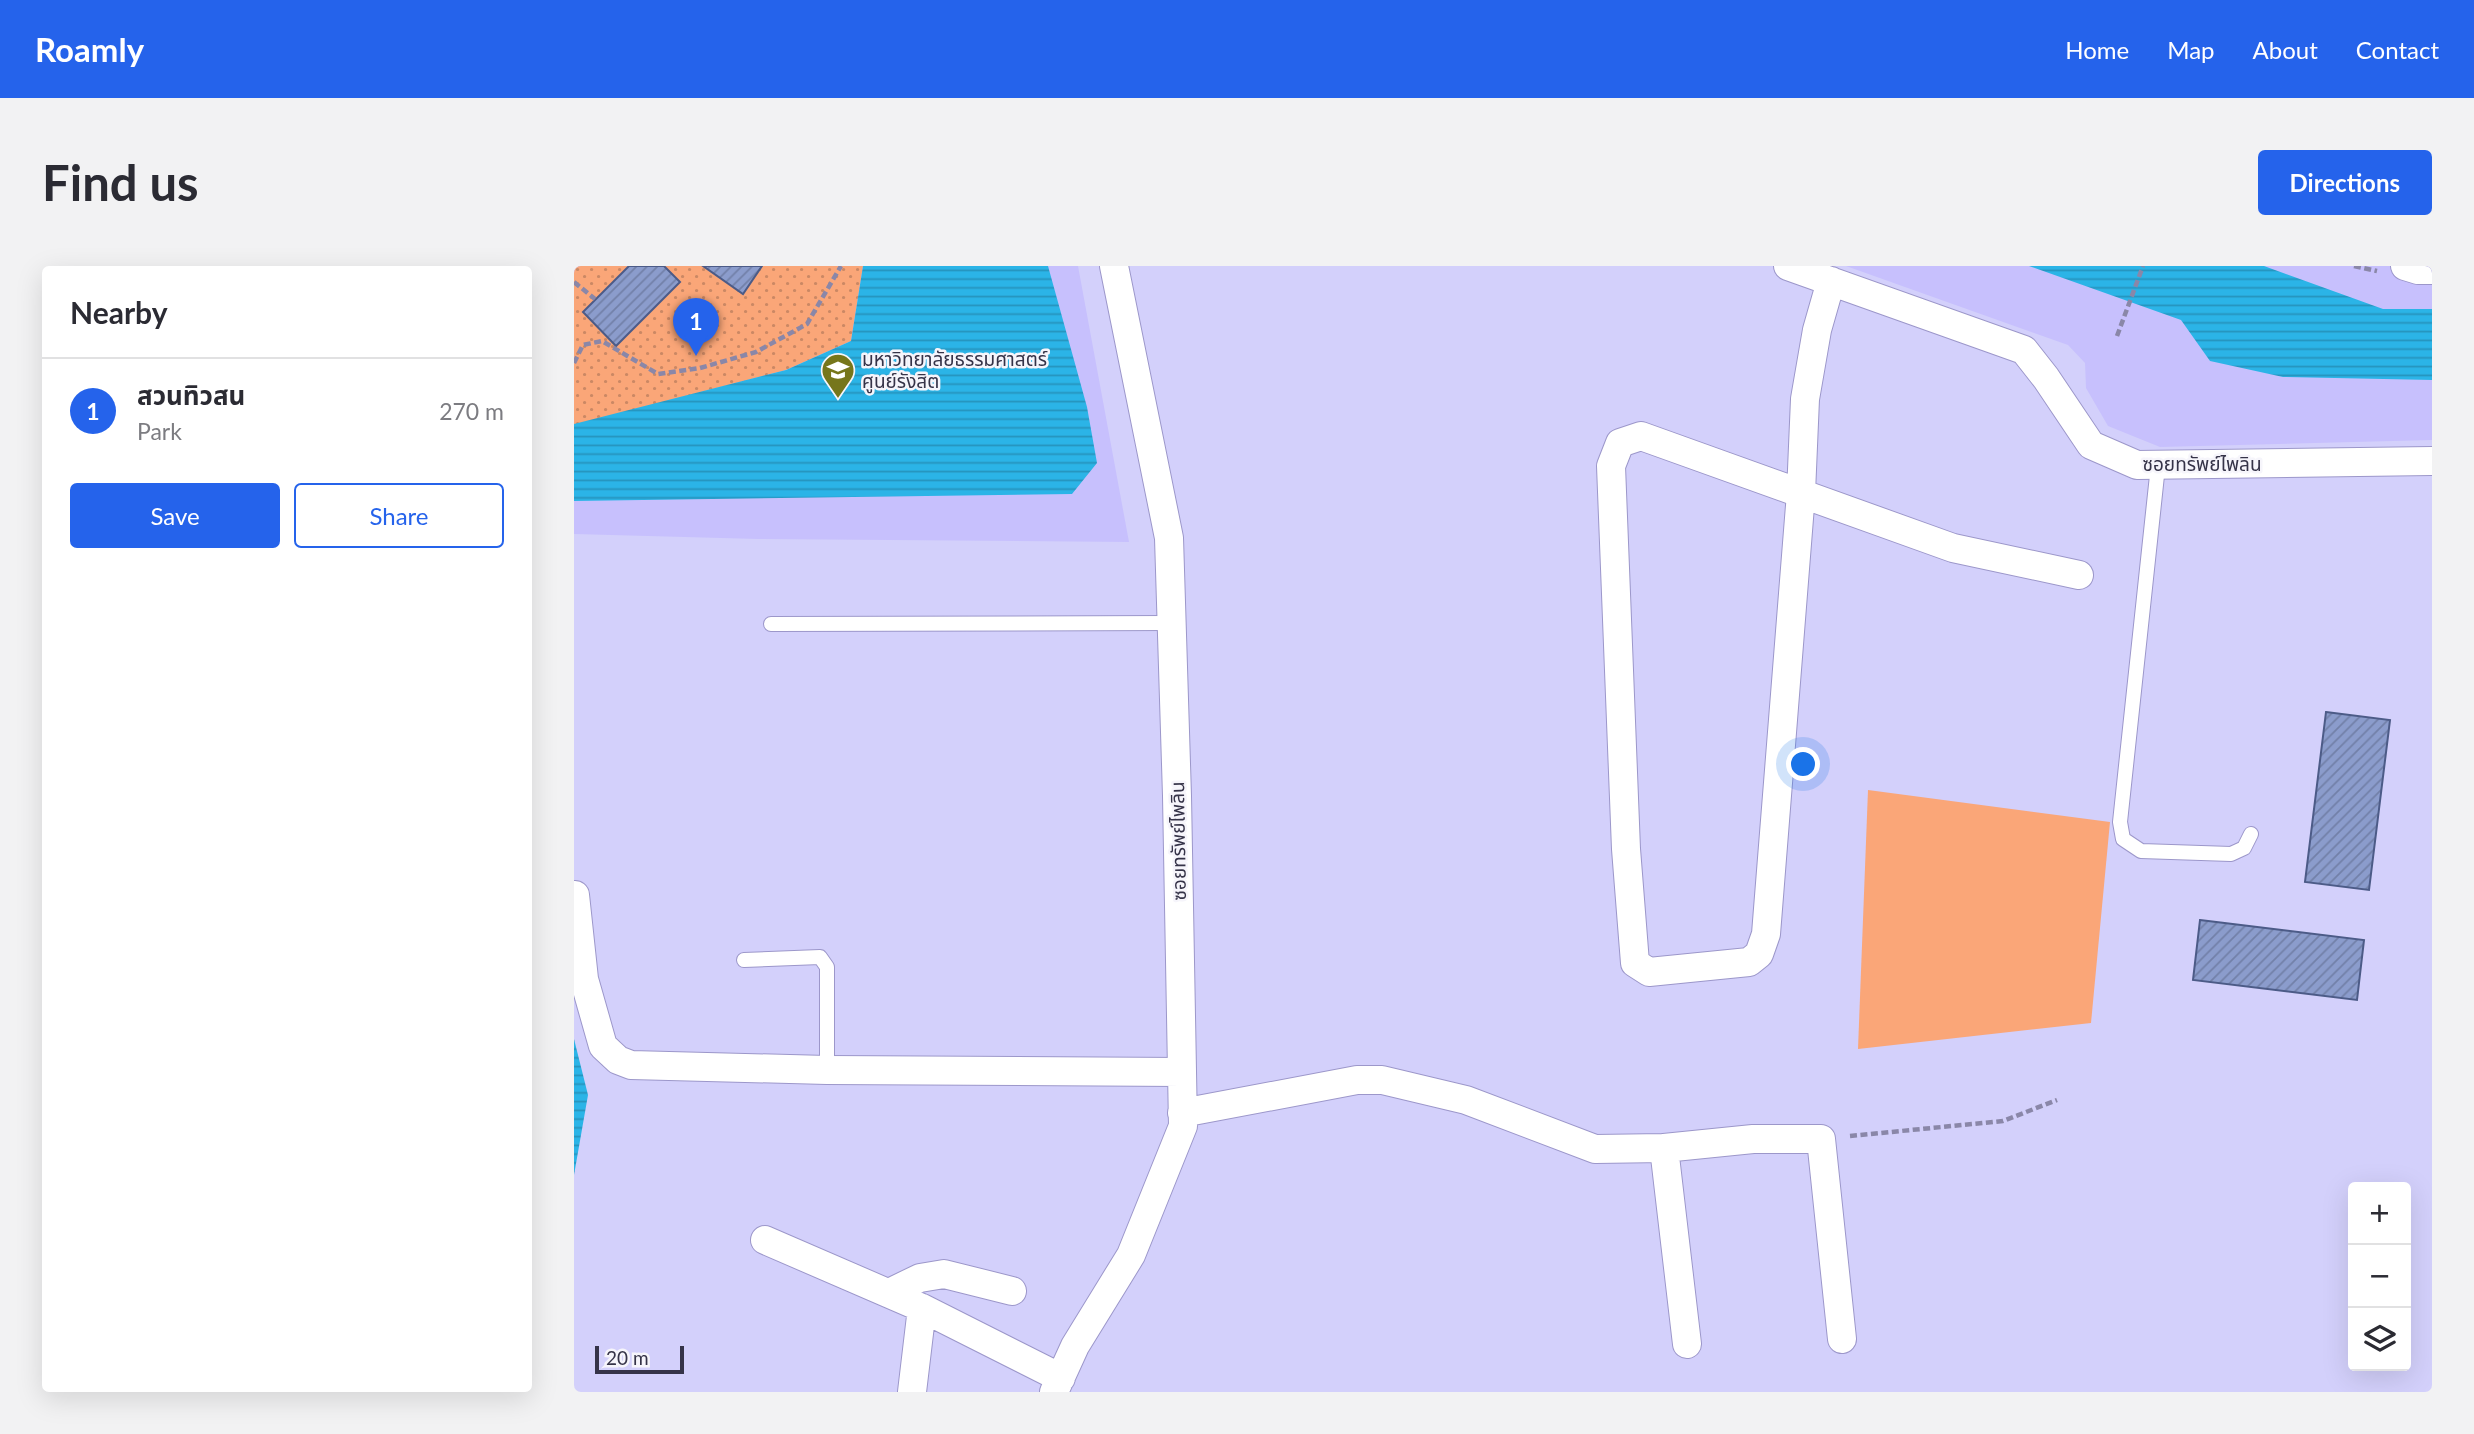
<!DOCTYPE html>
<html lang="en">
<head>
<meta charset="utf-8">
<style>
  :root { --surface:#fff; --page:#f2f2f3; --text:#2b2b33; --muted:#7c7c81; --line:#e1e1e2; --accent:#2563eb }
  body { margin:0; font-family:Lato,"Noto Sans Thai",sans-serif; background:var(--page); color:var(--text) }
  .controls { position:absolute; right:21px; bottom:21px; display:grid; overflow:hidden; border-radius:7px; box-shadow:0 7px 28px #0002 }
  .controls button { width:63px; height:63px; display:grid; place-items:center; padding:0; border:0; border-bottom:2px solid var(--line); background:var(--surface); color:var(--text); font:35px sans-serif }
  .scale { position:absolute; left:21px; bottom:18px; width:89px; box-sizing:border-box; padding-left:7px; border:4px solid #353348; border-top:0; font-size:19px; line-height:24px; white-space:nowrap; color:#353348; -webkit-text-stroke:5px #f6f5fb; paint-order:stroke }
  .you { position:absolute; left:1230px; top:499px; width:24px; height:24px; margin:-18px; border:5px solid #fff; border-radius:50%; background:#1a73e8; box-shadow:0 0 0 10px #1a73e833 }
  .badge { display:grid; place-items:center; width:46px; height:46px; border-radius:50%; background:var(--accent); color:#fff; font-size:23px; font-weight:700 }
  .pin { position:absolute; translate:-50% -58px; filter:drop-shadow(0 2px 4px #0008) }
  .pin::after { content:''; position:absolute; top:37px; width:24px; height:21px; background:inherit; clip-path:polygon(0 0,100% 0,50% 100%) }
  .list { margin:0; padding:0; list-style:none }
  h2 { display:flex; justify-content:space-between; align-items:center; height:91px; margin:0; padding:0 28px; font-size:30px }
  h2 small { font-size:23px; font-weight:400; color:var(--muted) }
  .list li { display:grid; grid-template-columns:46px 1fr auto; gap:21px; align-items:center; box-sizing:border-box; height:105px; padding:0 28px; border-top:2px solid var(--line) }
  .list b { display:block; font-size:26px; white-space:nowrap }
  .list p { margin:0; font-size:23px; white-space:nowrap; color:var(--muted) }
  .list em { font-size:23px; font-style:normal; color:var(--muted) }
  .actions { display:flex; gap:14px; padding:21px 28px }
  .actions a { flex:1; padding:16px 0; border:2px solid var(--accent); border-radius:7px; text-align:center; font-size:24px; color:var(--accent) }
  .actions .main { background:var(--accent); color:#fff }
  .icon { flex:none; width:38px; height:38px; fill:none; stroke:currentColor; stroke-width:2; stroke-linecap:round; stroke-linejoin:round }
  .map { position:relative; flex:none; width:1858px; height:1126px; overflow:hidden; border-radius:7px }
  header { display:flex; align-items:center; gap:42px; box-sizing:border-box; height:98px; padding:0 35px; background:var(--accent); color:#fff }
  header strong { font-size:33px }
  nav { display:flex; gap:38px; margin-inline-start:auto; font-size:24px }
  .intro { display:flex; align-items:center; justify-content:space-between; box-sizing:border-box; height:168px; padding:0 42px }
  h1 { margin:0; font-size:49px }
  .button { padding:18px 32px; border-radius:7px; background:var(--accent); color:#fff; font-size:24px; font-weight:700 }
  main { display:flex; gap:42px; padding:0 42px }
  aside { flex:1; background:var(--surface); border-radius:7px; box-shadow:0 7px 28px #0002 }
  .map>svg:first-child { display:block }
  .built { fill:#c7c0fd }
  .green { fill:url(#green-dots) }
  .pitch { fill:#faa678 }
  .water { fill:url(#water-rules) }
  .building { fill:url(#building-hatch); stroke:#4c5b87; stroke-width:2 }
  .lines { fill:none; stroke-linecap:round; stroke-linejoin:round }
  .service-casing { stroke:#9c97ca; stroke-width:16 }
  .minor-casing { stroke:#9c97ca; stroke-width:30 }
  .path { stroke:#8a87a8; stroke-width:4.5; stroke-dasharray:7 3.5; stroke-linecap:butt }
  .service { stroke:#fff; stroke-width:14 }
  .minor { stroke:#fff; stroke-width:28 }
  .labels { text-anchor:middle; stroke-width:5; stroke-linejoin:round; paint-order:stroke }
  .poi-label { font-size:19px; fill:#353348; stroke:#f6f5fb; text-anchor:start }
  .street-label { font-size:19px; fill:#353348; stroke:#f6f5fb }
</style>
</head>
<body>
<header>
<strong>Roamly</strong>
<nav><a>Home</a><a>Map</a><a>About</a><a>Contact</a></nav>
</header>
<div class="intro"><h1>Find us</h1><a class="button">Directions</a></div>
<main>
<aside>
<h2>Nearby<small></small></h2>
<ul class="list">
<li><span class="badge">1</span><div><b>สวนทิวสน</b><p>Park</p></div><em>270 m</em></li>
</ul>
<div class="actions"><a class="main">Save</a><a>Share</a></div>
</aside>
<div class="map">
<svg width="1858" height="1126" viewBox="0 0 1858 1126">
  <defs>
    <pattern id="green-dots" width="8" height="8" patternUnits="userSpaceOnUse" patternTransform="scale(1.75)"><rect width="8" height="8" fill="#faa678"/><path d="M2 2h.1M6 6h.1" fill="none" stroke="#cb8864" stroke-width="1.8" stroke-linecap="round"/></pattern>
    <pattern id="water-rules" width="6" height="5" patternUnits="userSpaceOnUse" patternTransform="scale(1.75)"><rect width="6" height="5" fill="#2bb4e7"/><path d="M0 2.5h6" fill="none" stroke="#2693bd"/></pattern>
    <pattern id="building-hatch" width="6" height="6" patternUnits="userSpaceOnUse" patternTransform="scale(1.75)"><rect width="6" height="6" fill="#8b9ccc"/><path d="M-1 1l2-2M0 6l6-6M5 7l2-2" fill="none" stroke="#7280a8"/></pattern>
  </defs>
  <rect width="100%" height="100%" fill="#d3d0fb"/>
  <path class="built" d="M0 0H504L555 276 184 273 0 268Z
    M1272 0H1858V174L1586 181 1534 160 1512 122 1511 97 1494 79Z"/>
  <path class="green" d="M0 0H289L277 75 212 104 0 159Z"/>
  <path class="pitch" d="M1294 524 1536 556 1517 757 1284 783Z"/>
  <path class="water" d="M289 0H474L513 141 523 197 498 228 0 235V158L212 104 277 75Z
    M1455 0H1690L1809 43H1858V114L1709 111 1636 95 1607 54Z
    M0 773 14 829 0 909Z"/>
  <path class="building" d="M55 0H90L106 16 42 80 9 46Z
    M129 0H188L169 28Z
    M1752 446 1816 454 1795 624 1731 616Z
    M1626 654 1790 674 1783 734 1619 714Z"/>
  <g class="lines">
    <defs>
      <path id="service" d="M1584 200 1546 556 1549 573 1567 585 1657 588 1670 582 1677 568
        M197 358 597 357
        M170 694 246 691 253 701V804"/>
      <path id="minor" d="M1214 0 1450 84 1472 112 1517 179 1563 199 1858 195
        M1831 0 1844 4H1858
        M1257 15 1243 64 1231 133 1227 227 1192 668 1185 688 1175 696 1075 706 1061 697 1052 583 1037 200 1046 177 1067 170 1379 282 1505 309
        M1 629 10 713 29 780 44 794 57 799 253 804 608 806
        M608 847 783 814H808L892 834 1021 883 1090 882 1179 873H1247L1268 1073
        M1090 882 1113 1078
        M191 974 348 1042 487 1112
        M315 1027 346 1012 370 1008 438 1025
        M338 1126 348 1042
        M480 1126 501 1080 557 989 609 860 603 530 595 272 540 0"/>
    </defs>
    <use href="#service" class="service-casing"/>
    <use href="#minor" class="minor-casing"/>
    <path class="path" d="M1780 0 1803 5
      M0 16 21 33
      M1543 70 1569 0
      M0 97 9 79 28 75 84 108 126 102 182 86 233 58 267 0
      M1276 870 1429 855 1483 834"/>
    <use href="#service" class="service"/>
    <use href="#minor" class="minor"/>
  </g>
  <defs>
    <symbol id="university-pin" viewBox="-11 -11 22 30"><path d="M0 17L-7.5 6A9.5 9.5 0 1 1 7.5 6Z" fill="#76761b" stroke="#f6f5fb"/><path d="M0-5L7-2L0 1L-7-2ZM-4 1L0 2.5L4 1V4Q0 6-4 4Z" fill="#fff"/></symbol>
  </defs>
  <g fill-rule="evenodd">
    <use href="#university-pin" x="245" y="85" width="38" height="52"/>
  </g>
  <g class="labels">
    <g class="poi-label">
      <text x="288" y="100">มหาวิทยาลัยธรรมศาสตร์<tspan x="288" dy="22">ศูนย์รังสิต</tspan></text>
    </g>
    <g class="street-label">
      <text x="1628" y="205">ซอยทรัพย์ไพลิน</text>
      <text transform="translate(604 575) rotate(-91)" y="7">ซอยทรัพย์ไพลิน</text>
    </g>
  </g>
</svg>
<div class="controls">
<button>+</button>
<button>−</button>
<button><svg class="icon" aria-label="layers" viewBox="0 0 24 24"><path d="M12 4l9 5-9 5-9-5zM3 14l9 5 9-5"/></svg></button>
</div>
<div class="scale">20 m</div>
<div class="you"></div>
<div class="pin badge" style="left:122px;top:90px">1</div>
</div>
</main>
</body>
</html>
